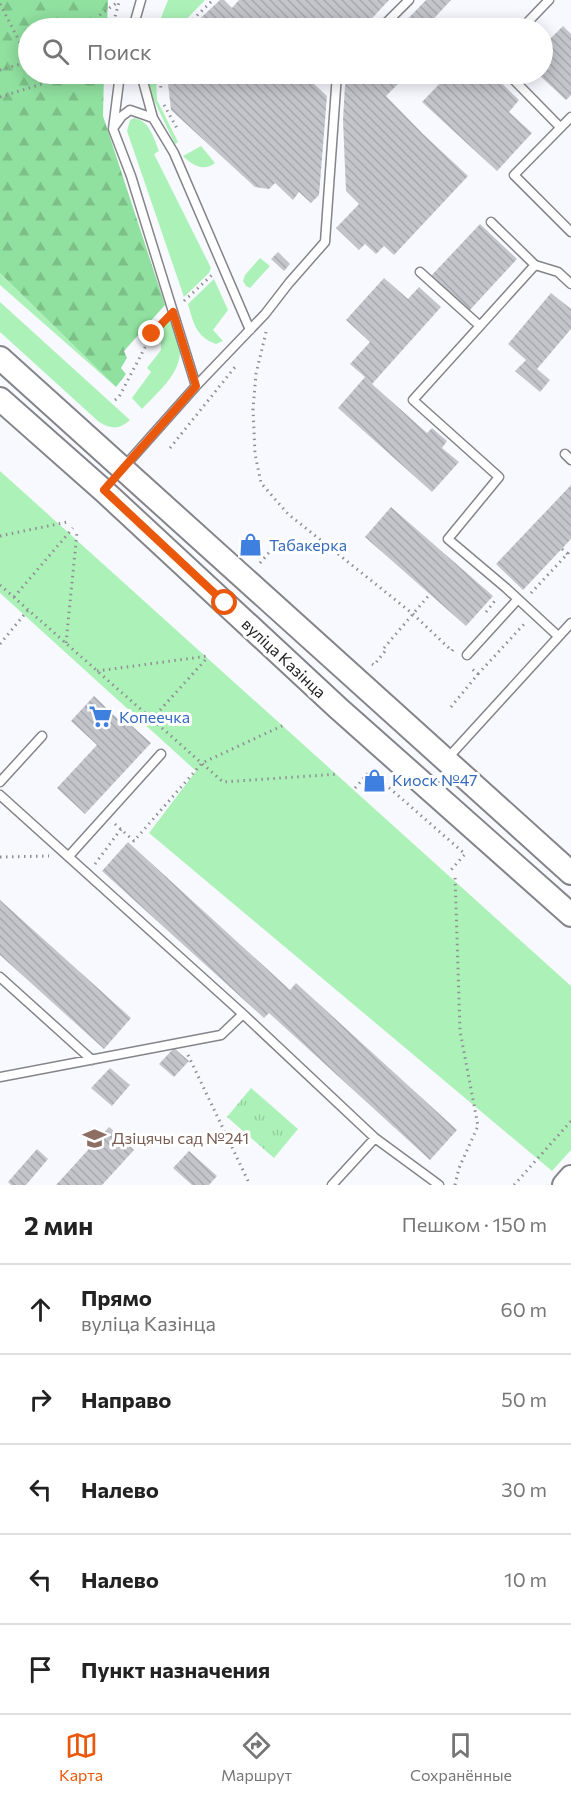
<!DOCTYPE html>
<html lang="ru">
<head>
<meta charset="utf-8">
<style>
  :root { --surface:#fff; --page:#f6f6f6; --text:#222; --muted:#767676; --line:#e0e0e0; --accent:#ea580c }
  body { margin:0; font-family:Commissioner,sans-serif; background:var(--page); color:var(--text) }
  .stop { position:absolute; width:18px; height:18px; margin:-14px; border:4px solid #ea580c; border-radius:50%; background:#fff }
  .stop.end { background:#ea580c; border-color:#fff; box-shadow:0 2px 6px #0008 }
  .list { margin:0; padding:0; list-style:none }
  h2 { display:flex; justify-content:space-between; align-items:center; height:78px; margin:0; padding:0 24px; font-size:26px }
  h2 small { font-size:20px; font-weight:400; color:var(--muted) }
  .list li { display:grid; grid-template-columns:39px 1fr auto; gap:18px; align-items:center; box-sizing:border-box; height:90px; padding:0 24px; border-top:2px solid var(--line) }
  .list b { display:block; font-size:22px; white-space:nowrap }
  .list p { margin:0; font-size:20px; white-space:nowrap; color:var(--muted) }
  .list em { font-size:20px; font-style:normal; color:var(--muted) }
  .icon { flex:none; width:33px; height:33px; fill:none; stroke:currentColor; stroke-width:2; stroke-linecap:round; stroke-linejoin:round }
  .map { position:relative; flex:none; width:571px; height:1185px; overflow:hidden }
  .search { position:absolute; background:var(--surface); box-shadow:0 3px 15px #0003; left:18px; right:18px; top:18px; height:66px; display:flex; align-items:center; gap:15px; box-sizing:border-box; padding:0 21px; border-radius:33px; color:var(--muted); font-size:22px }
  .sheet { height:528px; background:var(--surface) }
  nav { display:flex; justify-content:space-around; align-items:center; box-sizing:border-box; height:84px; border-top:2px solid var(--line); background:var(--surface); font-size:16px; color:var(--muted) }
  nav a { display:grid; justify-items:center; gap:3px }
  nav .on { color:var(--accent) }
  .map>svg:first-child { display:block }
  .green { fill:#acf2b8 }
  .forest { fill:url(#forest-firs) }
  .park { fill:url(#park-tufts) }
  .building { fill:url(#building-back-hatch) }
  .lines { fill:none; stroke-linecap:round; stroke-linejoin:round }
  .lane-casing { stroke:#84848a; stroke-width:11 }
  .secondary-casing { stroke:#84848a; stroke-width:26 }
  .path { stroke:#8f8f93; stroke-width:3; stroke-dasharray:1.5 4.5; stroke-linecap:butt }
  .lane { stroke:#fff; stroke-width:8 }
  .secondary { stroke:#fff; stroke-width:22 }
  .route { stroke:#ea580c; stroke-width:8 }
  .labels { text-anchor:middle; stroke-width:6; stroke-linejoin:round; paint-order:stroke }
  .shop-label { font-size:16px; fill:#366cbe; stroke:#fff; text-anchor:start }
  .street-label { font-size:16px; fill:#1b1b1e; stroke:#fff }
  .education-label { font-size:16px; fill:#785e54; stroke:#fff; text-anchor:start }
</style>
</head>
<body>
<div class="map">
<svg width="571" height="1185" viewBox="0 0 571 1185">
  <defs>
    <pattern id="forest-firs" width="22" height="20" patternUnits="userSpaceOnUse" patternTransform="scale(1.5)"><rect width="22" height="20" fill="#90e09f"/><path d="M5 1l3.5 6h-7zM16 11l3.5 6h-7z" fill="#7cc088"/></pattern>
    <pattern id="park-tufts" width="24" height="20" patternUnits="userSpaceOnUse" patternTransform="scale(1.5)"><rect width="24" height="20" fill="#acf2b8"/><path d="M3 7l-1-3M5 7V3M7 7l1-3M15 17l-1-3M17 17v-4M19 17l1-3" fill="none" stroke="#93cf9e"/></pattern>
    <pattern id="building-back-hatch" width="6" height="6" patternUnits="userSpaceOnUse" patternTransform="scale(1.5)"><rect width="6" height="6" fill="#c4c5cb"/><path d="M-1 5l2 2M0 0l6 6M5-1l2 2" fill="none" stroke="#a8a9ae"/></pattern>
  </defs>
  <rect width="100%" height="100%" fill="#f8f9fe"/>
  <path class="green" d="M168 0H205L178 28H157Z
    M146 74H156L157 100 178 142 175 144 149 90Z
    M134 118C150 121 153 137 159 151L154 154 211 268 209 273 184 297 127 131 130 120Z
    M201 146 215 163C203 172 192 165 183 156Z
    M260 258 270 266 250 288 246 286 243 281 245 275Z
    M0 273 116 387 0 285Z
    M214 279 228 310 213 330 223 341 216 344C196 337 193 322 188 304Z
    M0 302 130 420C119 430 111 429 99 422L0 332Z
    M170 320C173 329 180 342 180 353 179 375 157 393 142 409L132 398 151 372 147 368 161 350 160 330Z
    M0 471 571 986V1150L552 1171 149 833 196 771 0 593Z"/>
  <path class="forest" d="M0 0H108L107 28H28V74H104L103 116 165 305 124 351 127 358 121 368 126 374 116 387 0 273Z"/>
  <path class="park" d="M251 1088 298 1129 274 1158 227 1117Z"/>
  <path class="building" d="M220 0H224L232 8 239 0H389L363 28H190Z
    M426 0H451L425 28H399Z
    M563 26 571 34V95L566 100 538 74H542V47Z
    M167 74H321L313 83 327 96 319 195 311 203 299 192 293 200 275 183 269 189 255 187 171 110Z
    M356 74H408L386 96 423 134 468 176 394 255 384 246 376 254 365 244 359 250 336 228 359 204 346 191 343 120 345 85Z
    M449 74H465L471 79 477 74H492L519 100 509 112 532 133 497 171 422 102Z
    M480 224 517 259 469 311 431 276Z
    M278 252 290 264 284 271 271 259Z
    M384 278 408 299 419 287 441 307 372 384 427 433 432 428 447 441 442 448 459 462 432 492 338 408 365 377 350 364 370 342 346 320Z
    M551 293 571 309V329L537 369 550 380 540 392 515 371 526 360 508 344Z
    M571 485V539L523 590 496 564Z
    M391 507 493 596 466 626 365 537Z
    M94 696 119 720 122 717 151 743 85 814 57 788 97 745 71 721Z
    M128 842 290 990 296 983 457 1130 430 1160 269 1013 264 1018 102 871Z
    M0 900 131 1018 104 1049 0 955Z
    M174 1048 189 1061 174 1077 159 1064Z
    M110 1068 130 1085 112 1106 91 1088Z
    M109 1127 134 1150 102 1185H56Z
    M37 1149 48 1159 26 1185H11L8 1182Z
    M189 1151 217 1176 209 1185H192L173 1168Z"/>
  <g class="lines">
    <defs>
      <path id="lane" d="M133 28 141 0
        M381 28 409 0
        M522 28 549 0
        M120 74 113 129 131 176 196 386
        M141 74 153 118 174 153 250 330
        M508 74 560 127
        M571 117 514 175 571 232
        M114 127 122 116 130 110 153 118
        M491 222 535 265 558 272 571 284
        M535 265 413 400 499 477 448 539 506 588 558 636
        M420 272 480 326
        M565 454 571 460
        M123 468 196 386 265 314 289 283 325 242 337 74
        M467 655 518 599
        M446 760 571 623
        M0 782 42 736
        M0 795 243 1014 375 1138 439 1185
        M69 856 161 754
        M0 977 92 1060
        M0 1077 221 1035 243 1014
        M332 1185 375 1138"/>
      <path id="secondary" d="M0 358 571 873
        M0 399 104 491 338 708 571 915
        M564 1185 571 1177"/>
    </defs>
    <use href="#lane" class="lane-casing"/>
    <use href="#secondary" class="secondary-casing"/>
    <path class="path" d="M0 4 28 58
      M87 28 101 14 118 2
      M112 28 119 2
      M184 28 213 0
      M0 70 28 62
      M160 74 161 90
      M0 97 74 74
      M164 105 178 130
      M184 301 212 275
      M266 332 256 374 253 409 255 454 261 483 288 514 413 614 452 651 454 648
      M115 400 119 397 152 334 162 323
      M170 448 235 367
      M0 536 67 522
      M562 549 571 557
      M260 563 272 549
      M0 585 223 782 339 774
      M531 593 571 550
      M14 597 73 528
      M486 612 497 598
      M66 643 77 532
      M0 644 28 610
      M384 648 430 594
      M372 664 374 665 386 650
      M97 671 208 656
      M478 674 526 622
      M451 707 478 674 471 668
      M152 719 207 658
      M355 788 370 771 465 854 450 871
      M115 824 134 841 202 763 284 725
      M0 857 49 856
      M95 864 121 829
      M188 1055 250 1185
      M455 1185 459 1168 478 1126 460 1031 455 875
      M514 1185 571 1121"/>
    <use href="#lane" class="lane"/>
    <use href="#secondary" class="secondary"/>
  </g>
  <g class="lines">
    <path class="route" d="M152 334 173 312 196 386 104 490 225 603"/>
  </g>
  <defs>
    <symbol id="shop-bare" viewBox="-9 -9 18 18"><path d="M-5-2.5h2.3a2.7 3.5 0 0 1 5.4 0H5L5.5 6h-11ZM-1.5-2.5h3a1.5 2.3 0 0 0-3 0Z" fill="#3f7fe0" stroke="#fff" stroke-width="2.5" paint-order="stroke"/></symbol>
    <symbol id="supermarket-bare" viewBox="-9 -9 18 18"><path d="M-6-5.5h2.5l.6 2H6L4.5 2H-2.5L-4.4-4H-6ZM-1.5 3.2a1.3 1.3 0 1 0 .1 0ZM3 3.2a1.3 1.3 0 1 0 .1 0Z" fill="#3f7fe0" stroke="#fff" stroke-width="2.5" paint-order="stroke"/></symbol>
    <symbol id="school-bare" viewBox="-9 -9 18 18"><path d="M0-5L7-2L0 1L-7-2ZM-4 1L0 2.5L4 1V4Q0 6-4 4Z" fill="#8d6e63" stroke="#fff" stroke-width="2.5" paint-order="stroke"/></symbol>
  </defs>
  <g fill-rule="evenodd">
    <use href="#shop-bare" x="234" y="528" width="33" height="33"/>
    <use href="#supermarket-bare" x="84" y="700" width="33" height="33"/>
    <use href="#shop-bare" x="358" y="764" width="33" height="33"/>
    <use href="#school-bare" x="78" y="1122" width="33" height="33"/>
  </g>
  <g class="labels">
    <g class="shop-label">
      <text x="269" y="551">Табакерка</text>
      <text x="119" y="723">Копеечка</text>
      <text x="392" y="786">Киоск №47</text>
    </g>
    <g class="street-label">
      <text transform="translate(284 658) rotate(43)" y="6">вуліца Казінца</text>
    </g>
    <g class="education-label">
      <text x="112" y="1144">Дзіцячы сад №241</text>
    </g>
  </g>
</svg>
<div class="stop" style="left:225px;top:603px"></div>
<div class="stop end" style="left:152px;top:334px"></div>
<div class="search"><svg class="icon" aria-label="search" viewBox="0 0 24 24"><circle cx="10" cy="10" r="6"/><path d="M15 15l6 6"/></svg>Поиск</div>
</div>
<section class="sheet">
<h2>2 мин<small>Пешком · 150 m</small></h2>
<ul class="list">
<li><svg class="icon" aria-label="ahead" viewBox="0 0 24 24"><path d="M12 20V5M6 11l6-6 6 6"/></svg><div><b>Прямо</b><p>вуліца Казінца</p></div><em>60 m</em></li>
<li><svg class="icon" aria-label="right" viewBox="0 0 24 24"><path d="M7 20v-9h11M14 6l5 5-5 5"/></svg><div><b>Направо</b></div><em>50 m</em></li>
<li><svg class="icon" aria-label="left" viewBox="0 0 24 24"><path d="M17 20v-9H6M10 6l-5 5 5 5"/></svg><div><b>Налево</b></div><em>30 m</em></li>
<li><svg class="icon" aria-label="left" viewBox="0 0 24 24"><path d="M17 20v-9H6M10 6l-5 5 5 5"/></svg><div><b>Налево</b></div><em>10 m</em></li>
<li><svg class="icon" aria-label="arrive" viewBox="0 0 24 24"><path d="M6 21V4h12l-3 4 3 4H6"/></svg><div><b>Пункт назначения</b></div></li>
</ul>
</section>
<nav>
<a class="on"><svg class="icon" aria-label="map" viewBox="0 0 24 24"><path d="M3 6l6-2 6 2 6-2v14l-6 2-6-2-6 2zM9 4v14M15 6v14"/></svg>Карта</a>
<a><svg class="icon" aria-label="directions" viewBox="0 0 24 24"><path d="M12 3l9 9-9 9-9-9zM9 14v-3h6M13 9l2 2-2 2"/></svg>Маршрут</a>
<a><svg class="icon" aria-label="saved" viewBox="0 0 24 24"><path d="M7 4h10v16l-5-4-5 4z"/></svg>Сохранённые</a>
</nav>
</body>
</html>
